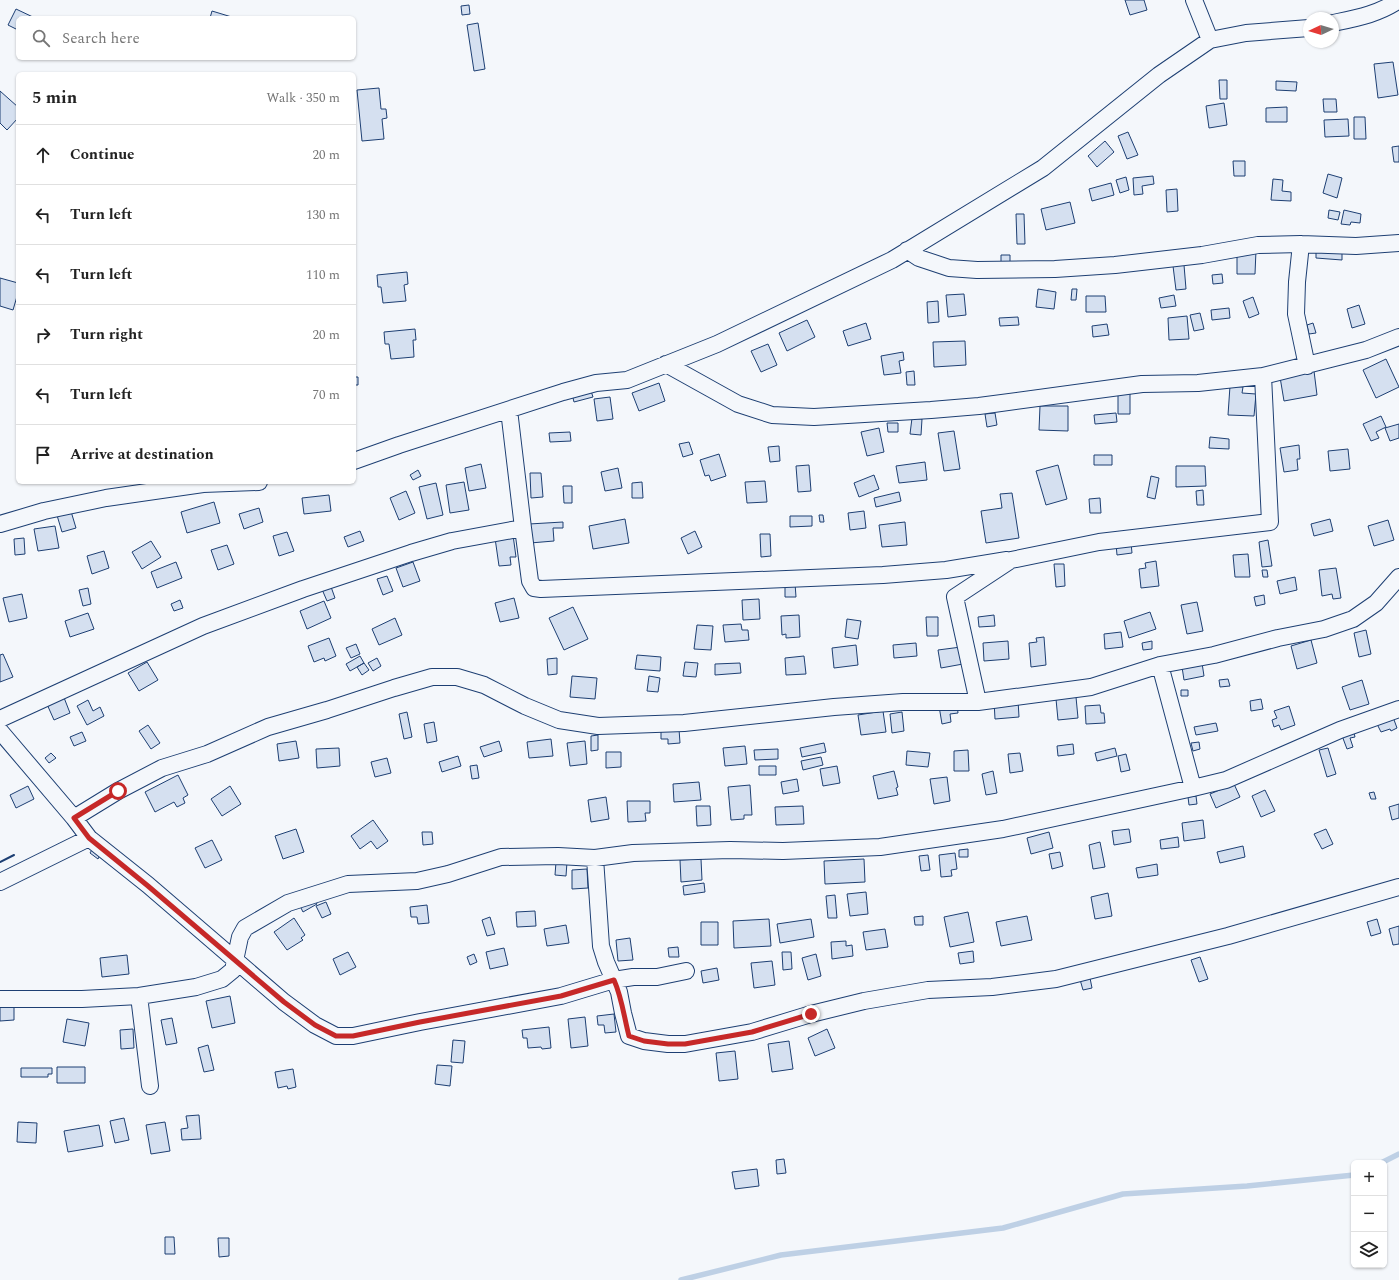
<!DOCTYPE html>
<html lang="en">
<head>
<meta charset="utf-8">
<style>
  :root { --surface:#fff; --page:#f2f2f2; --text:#222; --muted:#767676; --line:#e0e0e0 }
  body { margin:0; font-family:Spectral,serif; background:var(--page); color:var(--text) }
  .controls { position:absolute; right:12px; bottom:12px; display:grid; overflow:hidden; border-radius:6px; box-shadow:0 1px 3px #0004 }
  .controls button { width:36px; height:36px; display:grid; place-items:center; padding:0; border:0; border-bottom:1px solid var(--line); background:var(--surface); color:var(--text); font:20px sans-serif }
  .compass { position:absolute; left:1303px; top:12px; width:36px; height:36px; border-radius:50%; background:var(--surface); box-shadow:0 1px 3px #0004; rotate:266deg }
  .stop { position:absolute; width:12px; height:12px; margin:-9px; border:3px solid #c62828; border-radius:50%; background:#fff }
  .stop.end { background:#c62828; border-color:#fff; box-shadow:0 1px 4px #0008 }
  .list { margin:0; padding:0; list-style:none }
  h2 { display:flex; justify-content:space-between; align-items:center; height:52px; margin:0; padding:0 16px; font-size:17px }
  h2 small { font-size:13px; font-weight:400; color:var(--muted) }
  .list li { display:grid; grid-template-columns:26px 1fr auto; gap:12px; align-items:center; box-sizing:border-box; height:60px; padding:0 16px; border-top:1px solid var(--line) }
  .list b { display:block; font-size:15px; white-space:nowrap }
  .list em { font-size:13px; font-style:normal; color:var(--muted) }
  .icon { flex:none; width:22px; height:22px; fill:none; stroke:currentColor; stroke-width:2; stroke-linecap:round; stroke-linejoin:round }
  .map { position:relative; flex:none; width:1399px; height:1280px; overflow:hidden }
  .search { position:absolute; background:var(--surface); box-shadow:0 1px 3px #0004; left:16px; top:16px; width:340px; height:44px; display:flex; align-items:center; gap:10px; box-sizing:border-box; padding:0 14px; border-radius:6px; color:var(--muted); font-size:15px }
  .panel { position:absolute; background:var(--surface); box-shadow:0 1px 3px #0004; left:16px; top:72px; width:340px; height:412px; border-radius:6px }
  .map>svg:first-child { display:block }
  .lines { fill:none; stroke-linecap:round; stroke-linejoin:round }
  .stream { stroke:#bed0e5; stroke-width:5.5 }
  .building { fill:#d5e0f0; stroke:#1d3f73 }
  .street-casing { stroke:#1d3f73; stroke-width:18 }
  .street { stroke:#f4f7fb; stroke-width:16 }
  .wall { stroke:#1d3f73; stroke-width:2 }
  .route { stroke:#c62828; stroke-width:5 }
</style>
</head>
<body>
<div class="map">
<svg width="1399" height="1280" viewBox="0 0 1399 1280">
  <rect width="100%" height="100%" fill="#f4f7fb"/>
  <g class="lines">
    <path class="stream" d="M1381 1163 1399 1154
      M681 1280 781 1255 1003 1228 1123 1194 1247 1186 1354 1175"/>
  </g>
  <path class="building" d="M1125 0H1144L1147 10 1130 15Z
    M469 5 470 14 462 15 461 6Z
    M16 9 35 18H18V30L8 25Z
    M212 11 235 18H210Z
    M478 23 485 69 474 71 467 25Z
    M1393 62 1398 95 1378 98 1374 64Z
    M1219 80H1227V99H1220Z
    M1276 81 1297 82 1296 91 1276 90Z
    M379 88 381 109H386L387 118 382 119 384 139 362 141 357 90Z
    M0 91 18 107V118L7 130 0 123Z
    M1323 99H1336L1337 112H1324Z
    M1224 103 1227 125 1209 128 1206 106Z
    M1287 107V122H1266V108Z
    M1354 117H1365L1366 139H1354Z
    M1348 119 1349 136 1325 137 1324 120Z
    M1128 132 1138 155 1127 159 1118 136Z
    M1105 141 1114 152 1097 167 1088 156Z
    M1399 146V162H1394L1392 147Z
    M1233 161H1245V176H1234Z
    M1328 174 1342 178 1337 198 1323 193Z
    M1153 176 1154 184 1142 186 1143 194 1134 195 1133 178Z
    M1126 177 1129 190 1120 193 1116 180Z
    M1273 179 1283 180 1282 191 1291 192V201L1271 200Z
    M1111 183 1114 195 1092 201 1089 189Z
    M1177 189 1178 211 1167 212 1166 190Z
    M1070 202 1075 223 1046 230 1041 209Z
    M1329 210 1340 212 1338 220 1328 218Z
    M1344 210 1361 214 1360 223 1351 222 1350 225 1341 224Z
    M1016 214H1024L1025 244H1017Z
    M1237 250H1256L1255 274H1237Z
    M1316 250 1342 251V260L1316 258Z
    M1001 255H1010V263H1001Z
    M1184 265 1186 289 1176 290 1173 266Z
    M407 272 408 284 404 285 406 301 383 303 381 287H378L377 275Z
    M1222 274 1223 283 1213 284 1212 275Z
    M0 278 18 283V293L13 310 0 306Z
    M1038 289 1056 292 1054 309 1036 307Z
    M1072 289H1077L1076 300H1071Z
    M964 294 966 315 948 317 946 295Z
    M1174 295 1176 306 1161 308 1159 298Z
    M1086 296H1105L1106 312H1086Z
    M1253 297 1259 314 1249 318 1243 301Z
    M938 301 939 322 928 323 927 302Z
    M1359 305 1365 324 1352 328 1347 309Z
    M1229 308 1230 318 1212 320 1211 310Z
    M1200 313 1204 329 1194 331 1190 315Z
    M1187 316 1189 339 1169 340 1168 318Z
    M1018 317 1019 325 1000 326 999 318Z
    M807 320 815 337 787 351 779 333Z
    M866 323 871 339 848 346 843 331Z
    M1313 323 1316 333 1309 334 1307 325Z
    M1107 324 1109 335 1093 337 1092 326Z
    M415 329 416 340H413L414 357 391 359 389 344H385L384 332Z
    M965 341 966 365 934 367 933 342Z
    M768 344 777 365 761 372 751 351Z
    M903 352 904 360 899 361 901 373 884 375 881 356Z
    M1386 359 1399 387 1376 398 1363 370Z
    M914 371 915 385H907L906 372Z
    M1314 371 1317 395 1284 401 1280 377Z
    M354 377H358V385H354Z
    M659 383 665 401 639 411 632 393Z
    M1230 386 1243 387 1242 393 1256 394 1254 416 1228 415Z
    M590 388 593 397 574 402 572 394Z
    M1118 392H1130V414H1118Z
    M610 397 613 419 597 421 594 399Z
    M1040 406H1068V431L1039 430Z
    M995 413 997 425 987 427 985 414Z
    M1116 413 1117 422 1095 424 1094 415Z
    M1381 416 1386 427 1376 432 1379 438 1371 441 1363 424Z
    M912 418 922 419 921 435 910 434Z
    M887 423H898V432H888Z
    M1399 424V438L1390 441 1385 428Z
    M879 428 884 452 867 456 861 432Z
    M954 431 960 469 944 471 938 433Z
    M570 432 571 441 550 442 549 433Z
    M1210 437 1229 439V449L1209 448Z
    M689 442 693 454 683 457 679 444Z
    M1299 445 1300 459H1297L1298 470 1284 472 1280 448Z
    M779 446 780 461 770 462 768 447Z
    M1348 449 1350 469 1330 471 1328 451Z
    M719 454 726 476 711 481 709 475 705 476 700 460Z
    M1094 455H1112V465H1094Z
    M925 462 927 480 899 483 896 466Z
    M481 464 486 488 469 491 465 468Z
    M809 465 811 491 798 492 796 466Z
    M1058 465 1067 499 1046 505 1036 471Z
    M1176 466H1205L1206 486 1176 487Z
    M618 468 622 488 605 491 601 472Z
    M418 470 421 476 413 480 410 475Z
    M530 473H541L543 497 531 498Z
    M874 475 879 489 859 497 854 483Z
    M1151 476 1159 478 1155 499 1147 497Z
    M765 481 767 502 747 503 745 482Z
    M464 482 469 510 450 513 446 485Z
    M642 482 643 498H632V483Z
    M436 483 443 515 427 519 419 487Z
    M563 486H572V503H564Z
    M1203 490 1204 505H1197L1196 491Z
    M406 491 415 513 399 520 390 498Z
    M899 492 901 501 876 507 874 498Z
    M1012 493 1019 538 986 543 981 511 1002 508 1000 494Z
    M329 495 331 511 304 514 302 498Z
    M1100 498 1101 513H1090L1089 499Z
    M214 502 220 523 187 533 181 512Z
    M70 508 76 528 62 532 56 512Z
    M259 508 263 522 244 529 239 514Z
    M864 511 866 528 850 530 848 513Z
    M819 515H823L824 522H820Z
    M790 516H812V526L790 527Z
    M625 519 629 543 593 549 589 526Z
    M1330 519 1333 531 1314 536 1311 524Z
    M1388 520 1394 540 1374 546 1368 526Z
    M563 522V528H553L554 541 530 543 529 524Z
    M905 522 907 545 882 547 879 525Z
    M55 526 59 548 38 551 34 529Z
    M360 531 364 541 348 547 344 537Z
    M695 531 702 547 688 554 681 538Z
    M287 532 294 551 279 556 273 536Z
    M760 534H770L771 556 761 557Z
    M513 535 516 557H510L511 565 499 566 495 538Z
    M24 538 25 554 15 555 14 539Z
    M1268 540 1272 566 1262 567 1259 542Z
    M151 541 161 557 142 569 132 552Z
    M1131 543 1132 553 1117 555 1116 544Z
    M227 545 234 564 218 570 211 550Z
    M104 551 109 568 92 574 87 556Z
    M1248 554 1250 577H1235L1233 555Z
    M1156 561 1159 586 1141 588 1139 569 1146 568 1145 563Z
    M176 562 182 578 157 588 151 572Z
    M413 562 420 581 403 587 396 568Z
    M1054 564H1064L1065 586 1056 587Z
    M1336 568 1341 598 1333 599 1332 594 1322 596 1319 570Z
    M1262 570H1267L1268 577H1263Z
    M387 576 393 591 383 595 377 579Z
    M1295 577 1297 590 1280 594 1277 581Z
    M795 583 796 597H785V584Z
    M330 584 335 598 327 601 321 587Z
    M88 588 91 604 83 606 79 590Z
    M22 594 27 618 9 622 3 598Z
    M1264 595 1265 604 1256 606 1254 597Z
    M514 598 519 618 500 622 495 603Z
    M759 599 760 619 743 620 742 600Z
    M180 600 183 608 174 611 171 604Z
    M324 601 331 618 307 629 300 611Z
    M1197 602 1203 631 1187 634 1181 605Z
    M573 607 588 639 564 650 549 618Z
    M1150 612 1156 629 1129 638 1124 621Z
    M88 613 94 629 70 637 65 621Z
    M799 615 800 637 786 638V634L782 635 781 616Z
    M994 615 995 626 979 627 978 617Z
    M926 617H938V636H927Z
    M395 618 402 635 379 645 372 629Z
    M847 619 861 621 858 639 845 637Z
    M741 624 742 630H748L749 640 725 642 723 625Z
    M697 625 713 626 711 650 694 649Z
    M1366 630 1371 654 1359 657 1354 633Z
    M1121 632 1123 647 1105 649 1104 634Z
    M1044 637 1046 665 1031 667 1029 643 1037 642 1036 638Z
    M329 638 336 656 325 661 324 658 314 662 308 646Z
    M1311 640 1317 663 1297 669 1291 646Z
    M1008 641 1009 659 984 661 983 643Z
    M1152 641V649L1143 650 1142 643Z
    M916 643 917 656 894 658 893 645Z
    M356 644 360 654 351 658 346 648Z
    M856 645 858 665 834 668 832 648Z
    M961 647 963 664 941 668 938 650Z
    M3 654 13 677 0 682V655Z
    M637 655 661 657 660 671 635 669Z
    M360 656 364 663 350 671 346 664Z
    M804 656 806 674 786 675 785 658Z
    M377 658 381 666 373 671 368 663Z
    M557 658V674L548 675 547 659Z
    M147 662 158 680 139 691 128 673Z
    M685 662 698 663 696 677 683 676Z
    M364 663 369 670 362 675 357 667Z
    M740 663 741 673 715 675V664Z
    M1202 663 1204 676 1184 680 1182 667Z
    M572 676 597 678 595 699 570 697Z
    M649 676 660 678 658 692 647 691Z
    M1228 679 1230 686 1220 687 1219 680Z
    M1362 680 1369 704 1350 710 1342 687Z
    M1181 690H1188V696H1181Z
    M63 695 70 713 54 720 46 702Z
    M1076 697 1078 718 1058 720 1056 699Z
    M1261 699 1263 709 1251 711 1250 701Z
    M88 700 93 711 100 707 104 716 87 725 77 706Z
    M1018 700 1019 717 995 719 994 701Z
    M957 704 958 713 950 714 951 722 942 724 939 706Z
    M1100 705 1101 713H1104L1105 723 1086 724 1085 706Z
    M1289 706 1295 725 1281 730 1279 725 1274 727 1272 720 1277 718 1274 711Z
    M883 711 886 732 861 735 858 715Z
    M407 712 412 737 404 739 399 714Z
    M902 712 904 731 892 733 890 714Z
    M1393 717 1397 728 1391 731 1390 729 1381 732 1377 724Z
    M434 722 437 741 427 743 424 724Z
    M1216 723 1218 731 1196 735 1194 727Z
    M148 725 160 743 151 749 139 731Z
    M679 729 680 743 668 744V739H661V730Z
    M1353 729 1355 737 1350 738 1353 747 1347 749 1341 733Z
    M82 732 86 741 74 746 70 737Z
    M598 735V750L591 751V736Z
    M551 739 553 756 529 758 527 742Z
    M296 741 299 758 279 761 277 744Z
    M499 741 502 751 484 757 480 747Z
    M585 741 587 764 570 766 567 743Z
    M1199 742 1200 749 1193 751 1191 743Z
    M824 743 826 752 802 757 800 748Z
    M1073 744 1074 754 1058 756 1057 746Z
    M745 746 747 764 725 766 723 748Z
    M339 748 340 766 317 768 316 749Z
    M1115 748 1117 756 1097 761 1095 753Z
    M1328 748 1336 774 1327 777 1319 750Z
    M778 749V759L755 760 754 750Z
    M968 750 969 771H954V751Z
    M907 751 930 753 928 767 906 765Z
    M606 752H621V767L606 768Z
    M51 753 56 758 49 763 45 758Z
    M1020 753 1023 771 1010 773 1008 754Z
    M1126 754 1130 770 1121 772 1118 756Z
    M458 756 461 766 442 772 439 762Z
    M821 757 823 765 803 770 801 761Z
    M387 758 391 773 375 777 371 762Z
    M477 765 479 778 472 779 470 766Z
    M759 766H776V775H759Z
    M837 766 840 783 823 786 820 769Z
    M894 771 898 787 896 788 898 795 878 799 873 776Z
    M993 771 997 793 986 795 982 774Z
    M178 775 188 795 183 798 185 803 177 807 174 802 155 812 145 792Z
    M947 777 950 801 934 804 930 779Z
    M797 779 799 791 783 794 781 782Z
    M699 782 701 800 674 802 673 784Z
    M1234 784 1240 797 1216 808 1210 794Z
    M750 785 752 815H744V819L731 820 728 787Z
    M28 786 34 799 16 808 10 795Z
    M230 786 241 804 222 816 211 799Z
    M1265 790 1275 811 1261 817 1252 796Z
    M1374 792 1376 799H1371L1369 793Z
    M1196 796 1197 804 1189 805 1188 797Z
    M606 797 609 819 591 822 588 800Z
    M627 801H650V813H645L646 821 628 822Z
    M1399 804V818L1392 820 1389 807Z
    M696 806H710L711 825 697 826Z
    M803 806 804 824 776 825 775 807Z
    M373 820 388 841 377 849 371 841 360 849 351 836Z
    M1203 820 1205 838 1184 841 1182 823Z
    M296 829 304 852 283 859 275 836Z
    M1129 829 1131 842 1114 845 1112 831Z
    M1326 829 1333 844 1322 849 1314 834Z
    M422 832H432L433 844 423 845Z
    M1049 832 1053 848 1031 854 1027 838Z
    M1178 837 1179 847 1161 849 1160 840Z
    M212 840 222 860 205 868 195 848Z
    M1100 842 1105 867 1093 869 1089 845Z
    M1243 846 1245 857 1220 863 1217 852Z
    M93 848 101 853 98 859 90 853Z
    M968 849V857H959V850Z
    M1060 852 1063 866 1052 869 1049 854Z
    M955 853 957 869 951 870 952 876 941 877 939 855Z
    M928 855 930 870 921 871 919 856Z
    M701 859 702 880 681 882 680 860Z
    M864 859 865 882 825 884 824 861Z
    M556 862H567L566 876 555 875Z
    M1157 864 1158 875 1138 878 1136 868Z
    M587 869 588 888 572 889V870Z
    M704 883 705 892 684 895 683 886Z
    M866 892 868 914 850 916 847 894Z
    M1108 893 1112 916 1095 919 1091 897Z
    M835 895 837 918H828L826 896Z
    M313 897 317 904 303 912 299 904Z
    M326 902 331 914 322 918 316 906Z
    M427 905 429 923 418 924 417 917H411L410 907Z
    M535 911 536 926 517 927 516 912Z
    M968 912 974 942 950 947 944 917Z
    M923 916V925H915L914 917Z
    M1027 916 1032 940 1001 946 996 922Z
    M490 917 495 934 487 936 482 920Z
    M294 918 305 935 301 938 303 940 287 950 274 932Z
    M769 919 771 946 734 948 733 921Z
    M811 919 814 937 780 943 777 924Z
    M1377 919 1381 933 1371 936 1367 922Z
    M701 922H718V945H701Z
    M566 925 569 943 547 946 544 929Z
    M1399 926V944L1393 945 1389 929Z
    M885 929 888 947 866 950 863 932Z
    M630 938 633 960 618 961 616 940Z
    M846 941V946L852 945 853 956 832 959 831 942Z
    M678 947 679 957H669L668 948Z
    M504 948 508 965 490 969 486 952Z
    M973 951 974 962 960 964 958 953Z
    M348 952 356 967 340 975 333 959Z
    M782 952H791L792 969 783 970Z
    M474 954 477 962 470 965 467 957Z
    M816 954 821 976 808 980 802 958Z
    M127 955 129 974 102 977 100 958Z
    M1200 957 1208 979 1199 982 1191 960Z
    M772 961 775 985 754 988 751 963Z
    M717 968 719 980 703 983 701 971Z
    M1089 973 1092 988 1083 990 1079 976Z
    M230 996 235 1023 212 1028 206 1001Z
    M14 1003V1020L0 1021V1004Z
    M614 1014 616 1032 605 1033 604 1025H598L597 1016Z
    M585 1017 588 1046 571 1048 568 1019Z
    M172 1018 177 1043 166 1045 161 1020Z
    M67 1019 89 1023 85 1046 63 1042Z
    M549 1027 551 1048 542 1049 541 1047 528 1048 527 1038H523L522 1030Z
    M133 1029 134 1048 121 1049 120 1030Z
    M827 1029 835 1048 815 1056 808 1038Z
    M453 1040 465 1041 463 1063 451 1062Z
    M789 1041 793 1069 772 1072 768 1044Z
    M208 1045 214 1070 204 1072 198 1048Z
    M735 1051 738 1079 719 1081 716 1053Z
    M437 1065 452 1066 450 1086 435 1084Z
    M57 1067H85V1083H57Z
    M21 1068H52V1074H48V1077H21Z
    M293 1069 296 1087 288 1089 287 1086 278 1088 275 1072Z
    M199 1115 201 1139 182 1140 181 1129 188 1128 186 1116Z
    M124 1118 129 1140 115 1143 110 1121Z
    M18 1122 37 1123 36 1143 17 1142Z
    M165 1122 170 1151 151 1154 146 1125Z
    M99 1125 103 1146 68 1152 64 1131Z
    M784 1159 786 1173 777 1174 776 1160Z
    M757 1169 759 1186 735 1189 732 1172Z
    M165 1237H174L175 1254H165Z
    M218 1238H229V1256L219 1257Z"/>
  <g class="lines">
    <defs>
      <path id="street" d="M1194 0 1210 40
        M1333 23C1357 18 1379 14 1399 0
        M1301 244 1297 282 1296 314 1307 366
        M907 250 919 258 949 268 977 270 1055 269 1115 265 1202 255 1258 245 1301 244 1356 246 1399 243
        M666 364 738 404 772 415 814 417 931 410 979 406 1142 384 1198 383 1263 376 1366 350 1399 337
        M354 461 399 445 563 392 596 383 627 380 717 344 892 260 1043 168 1159 75 1210 40 1246 33 1309 28
        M0 524 44 511 106 498 203 484 259 482
        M523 528 530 581 534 588 541 589 883 575 946 570 1007 560
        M1160 665 1193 788
        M978 702 955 597 1011 560 1099 542 1270 522 1263 376
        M0 719 203 626 303 589 411 553 452 541 523 528 509 410
        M0 731 74 818 89 838 148 885 284 1002 315 1025 336 1036H353L420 1022 561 996 614 980 633 977H657L686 971
        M74 818 118 791 162 768 207 754 268 727 327 710 394 688 432 677H457L484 685 525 706 559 720 598 726 684 723 834 707 903 702H978L1091 687 1160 665 1214 655 1278 638 1324 629 1353 619 1376 603 1399 577
        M595 858 601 946 606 962 619 992 623 1013 629 1036 644 1041 668 1044H685L752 1032 811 1014 864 1001 928 990 992 987 1056 979 1228 936 1399 887
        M0 882 89 838
        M139 996 150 1086
        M0 999H82L139 996 196 987 222 979 233 970 240 937 245 928 288 903 348 884 417 881 448 874 501 857 558 856 595 858 633 853 730 850 783 851 880 847 1003 829 1193 788 1226 780 1340 730 1399 709"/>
    </defs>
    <use href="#street" class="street-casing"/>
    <use href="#street" class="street"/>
    <path class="wall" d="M0 862 14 855"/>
  </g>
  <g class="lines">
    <path class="route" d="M118 791 74 818 89 838 148 886 284 1002 315 1025 336 1036H353L420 1022 561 996 614 980C622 998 624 1017 629 1036L644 1041 668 1044H685L752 1032 811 1014"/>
  </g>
</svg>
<div class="controls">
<button>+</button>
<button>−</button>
<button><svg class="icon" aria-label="layers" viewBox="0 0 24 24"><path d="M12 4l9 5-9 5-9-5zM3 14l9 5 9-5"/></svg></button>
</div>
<svg class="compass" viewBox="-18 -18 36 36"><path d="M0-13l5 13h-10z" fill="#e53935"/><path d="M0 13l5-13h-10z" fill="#767676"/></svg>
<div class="stop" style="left:118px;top:791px"></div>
<div class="stop end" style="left:811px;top:1014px"></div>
<div class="search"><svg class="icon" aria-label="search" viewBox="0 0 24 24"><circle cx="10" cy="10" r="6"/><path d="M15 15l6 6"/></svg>Search here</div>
<section class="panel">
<h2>5 min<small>Walk · 350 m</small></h2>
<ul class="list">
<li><svg class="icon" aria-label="ahead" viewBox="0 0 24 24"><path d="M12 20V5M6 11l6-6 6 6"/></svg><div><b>Continue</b></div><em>20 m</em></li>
<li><svg class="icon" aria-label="left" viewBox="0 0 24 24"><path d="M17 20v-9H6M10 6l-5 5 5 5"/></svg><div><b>Turn left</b></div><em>130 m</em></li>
<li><svg class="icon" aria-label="left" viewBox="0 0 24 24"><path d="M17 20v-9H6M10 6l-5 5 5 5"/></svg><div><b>Turn left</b></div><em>110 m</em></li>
<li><svg class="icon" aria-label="right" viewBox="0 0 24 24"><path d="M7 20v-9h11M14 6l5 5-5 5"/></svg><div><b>Turn right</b></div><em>20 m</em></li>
<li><svg class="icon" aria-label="left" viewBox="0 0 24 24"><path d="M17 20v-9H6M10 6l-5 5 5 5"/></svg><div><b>Turn left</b></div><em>70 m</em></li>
<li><svg class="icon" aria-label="arrive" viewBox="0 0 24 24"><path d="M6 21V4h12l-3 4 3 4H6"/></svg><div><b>Arrive at destination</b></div></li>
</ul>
</section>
</div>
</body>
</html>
